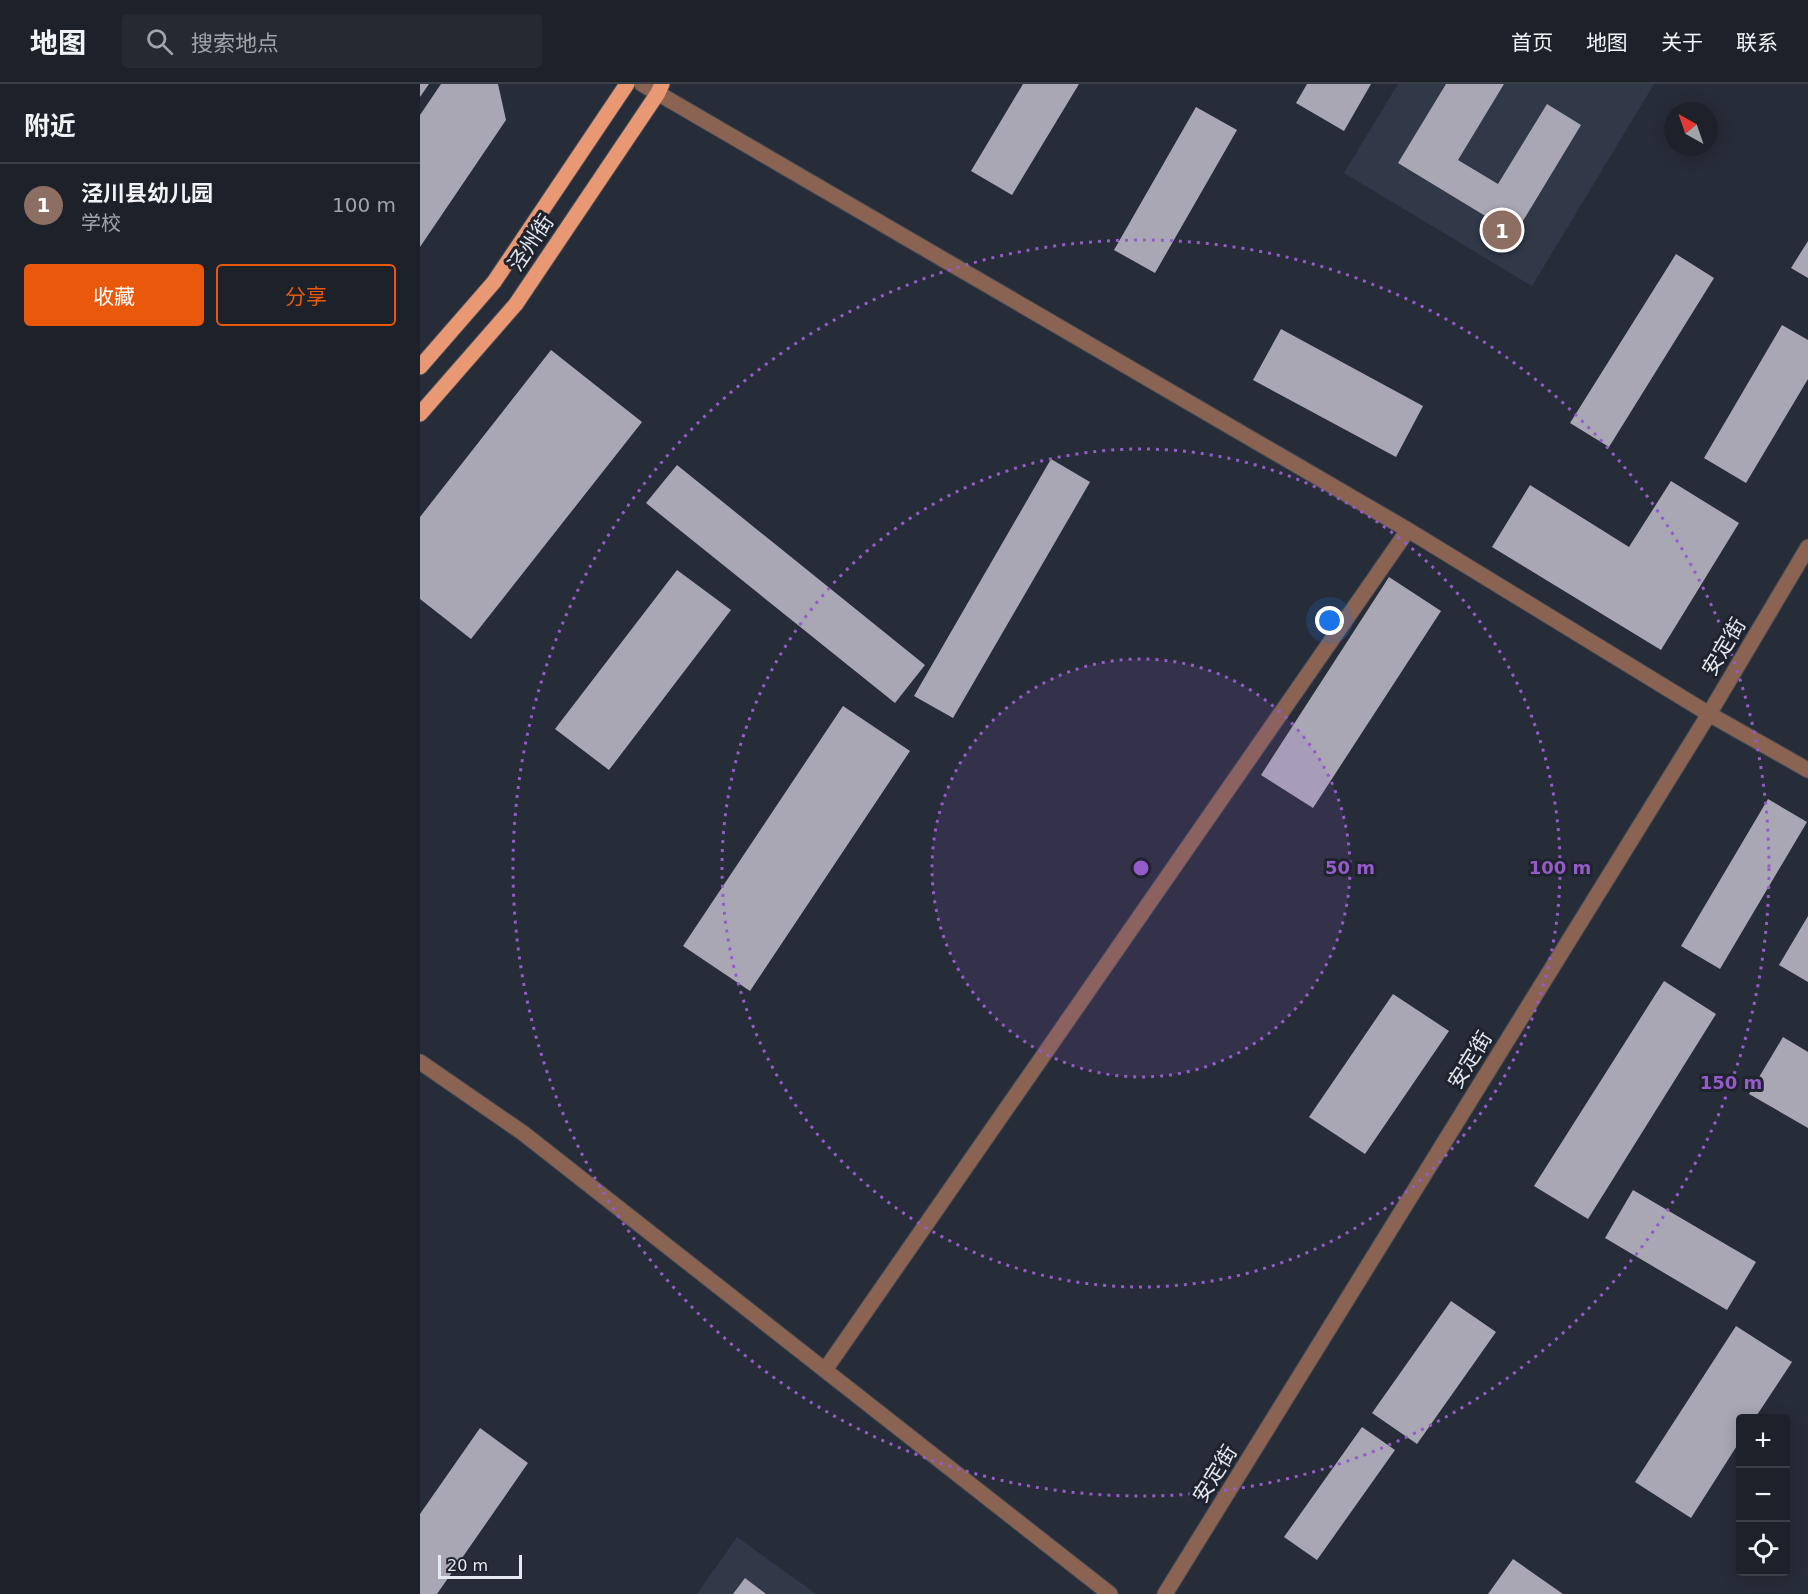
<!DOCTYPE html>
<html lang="zh">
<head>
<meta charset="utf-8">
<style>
  :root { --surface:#1d222a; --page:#252a32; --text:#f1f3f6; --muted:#a0a4a8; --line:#3b3f47; --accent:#ea580c }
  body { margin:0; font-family:"DejaVu Sans","Noto Sans SC",sans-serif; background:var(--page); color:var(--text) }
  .controls { position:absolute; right:18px; bottom:18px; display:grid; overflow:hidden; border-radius:6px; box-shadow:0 3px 15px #0003 }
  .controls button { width:54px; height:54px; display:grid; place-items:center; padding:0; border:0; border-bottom:2px solid var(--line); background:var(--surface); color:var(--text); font:30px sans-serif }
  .compass { position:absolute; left:1244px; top:18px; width:54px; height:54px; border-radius:50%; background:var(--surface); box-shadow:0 3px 15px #0003; rotate:320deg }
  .scale { position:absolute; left:18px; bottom:15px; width:84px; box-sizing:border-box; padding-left:6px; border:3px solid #e5e9f0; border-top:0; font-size:16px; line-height:21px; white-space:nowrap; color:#e5e9f0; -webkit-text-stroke:4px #1e232d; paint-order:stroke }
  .you { position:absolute; left:910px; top:537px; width:21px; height:21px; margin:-15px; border:4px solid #fff; border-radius:50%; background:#1a73e8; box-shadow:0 0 0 9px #1a73e833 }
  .badge { display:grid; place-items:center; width:39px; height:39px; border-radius:50%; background:var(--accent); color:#fff; font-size:20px; font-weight:700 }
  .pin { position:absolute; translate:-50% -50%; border:3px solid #fff; box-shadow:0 2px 6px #0006 }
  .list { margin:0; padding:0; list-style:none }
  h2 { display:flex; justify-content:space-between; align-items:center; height:78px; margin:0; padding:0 24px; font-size:26px }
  h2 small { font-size:20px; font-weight:400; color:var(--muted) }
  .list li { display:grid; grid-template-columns:39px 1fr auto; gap:18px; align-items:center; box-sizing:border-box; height:84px; padding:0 24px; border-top:2px solid var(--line) }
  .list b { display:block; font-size:22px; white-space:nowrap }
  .list p { margin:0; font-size:20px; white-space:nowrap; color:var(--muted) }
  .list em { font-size:20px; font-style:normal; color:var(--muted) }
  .actions { display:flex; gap:12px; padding:18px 24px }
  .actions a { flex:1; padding:14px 0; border:2px solid var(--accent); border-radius:6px; text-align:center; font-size:21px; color:var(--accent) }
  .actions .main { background:var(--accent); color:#fff }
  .icon { flex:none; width:33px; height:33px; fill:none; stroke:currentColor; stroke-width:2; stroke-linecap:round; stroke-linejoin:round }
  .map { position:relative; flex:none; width:1388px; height:1510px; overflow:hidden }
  header { display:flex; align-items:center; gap:36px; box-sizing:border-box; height:84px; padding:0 30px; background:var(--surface); border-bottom:2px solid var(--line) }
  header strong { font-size:28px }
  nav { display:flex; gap:33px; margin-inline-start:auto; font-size:21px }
  .search { width:420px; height:54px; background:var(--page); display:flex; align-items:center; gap:15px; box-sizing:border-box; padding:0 21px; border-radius:6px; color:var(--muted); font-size:22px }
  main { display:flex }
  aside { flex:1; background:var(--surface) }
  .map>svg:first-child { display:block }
  .built { fill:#313949 }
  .building { fill:#aaa7b5 }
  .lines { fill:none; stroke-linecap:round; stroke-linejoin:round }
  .minor-casing { stroke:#454b55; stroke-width:17 }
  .major-casing { stroke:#454b55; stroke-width:17 }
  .minor { stroke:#8b6352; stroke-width:15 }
  .major { stroke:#e99874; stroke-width:15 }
  .ring { fill:none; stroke:#965bcb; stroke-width:3; stroke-dasharray:3 6 }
  .labels { text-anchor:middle; stroke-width:6; stroke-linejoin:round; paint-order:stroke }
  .street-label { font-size:21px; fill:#e5e9f0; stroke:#1e232d }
  .centre { fill:#965bcb; stroke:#1e232d; stroke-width:3 }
  .ring-label { font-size:18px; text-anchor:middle; font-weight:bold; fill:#965bcb; stroke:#1e232d; stroke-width:6; stroke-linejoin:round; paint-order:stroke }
</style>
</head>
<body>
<header>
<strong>地图</strong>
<div class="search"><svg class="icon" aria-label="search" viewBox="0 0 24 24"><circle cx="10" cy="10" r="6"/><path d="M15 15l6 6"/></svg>搜索地点</div>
<nav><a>首页</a><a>地图</a><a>关于</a><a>联系</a></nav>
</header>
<main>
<aside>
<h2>附近<small></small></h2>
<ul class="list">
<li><span class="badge" style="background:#8d6e63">1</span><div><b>泾川县幼儿园</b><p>学校</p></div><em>100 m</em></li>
</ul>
<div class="actions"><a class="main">收藏</a><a>分享</a></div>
</aside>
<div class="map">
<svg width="1388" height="1510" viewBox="0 0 1388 1510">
  <rect width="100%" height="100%" fill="#272d38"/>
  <path class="built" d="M978 0H1234L1112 202 924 89Z
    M317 1453 396 1510H277Z"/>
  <path class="building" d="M0 0H9L0 13Z
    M21 0H78L86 36 0 163V31Z
    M603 0H659L592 111 551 87Z
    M887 0H951L924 47 876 19Z
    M1026 0H1084L1038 76 1078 100 1127 20 1161 41 1095 150 978 79Z
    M776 23 817 46 735 189 694 166Z
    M1388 157V194L1371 184Z
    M1256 170 1294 194 1189 363 1150 339Z
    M1362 241 1388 256V295L1326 399 1284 374Z
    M861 245 1003 322 976 373 833 296Z
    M131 266 222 338 51 555 0 515V433Z
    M631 375 670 398 533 634 494 612Z
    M257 381 505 581 475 619 226 419Z
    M1251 397 1319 439 1241 566 1072 463 1110 401 1209 463Z
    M257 486 311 526 189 686 135 645Z
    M969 493 1021 527 893 724 841 691Z
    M423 622 490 667 330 907 263 862Z
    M1348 715 1387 738 1300 885 1261 862Z
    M1388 832V898L1359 881Z
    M1244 897 1296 930 1168 1135 1114 1102Z
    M973 910 1029 947 945 1070 889 1033Z
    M1363 953 1388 968V1044L1329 1010Z
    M1213 1106 1336 1178 1307 1226 1185 1154Z
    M1031 1217 1076 1248 997 1360 952 1329Z
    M1316 1242 1372 1278 1335 1334H1320V1357L1271 1434 1215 1398Z
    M942 1343 975 1366 897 1476 864 1453Z
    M60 1344 108 1379 17 1510H0V1430Z
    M1093 1475 1143 1510H1068Z
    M325 1494 346 1510H313Z"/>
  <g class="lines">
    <defs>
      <path id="minor" d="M222 0 988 446 1289 630 1388 686
        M0 978 103 1049 690 1510
        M405 1286 988 446
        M745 1510 1289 630 1388 463"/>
      <path id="major" d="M0 283 74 198 207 0
        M0 330 96 220 238 9 242 0"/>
    </defs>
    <use href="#minor" class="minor-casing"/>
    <use href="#major" class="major-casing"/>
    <use href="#minor" class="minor"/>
    <use href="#major" class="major"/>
  </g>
  <circle cx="721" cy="784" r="209" fill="#965bcb" fill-opacity=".12"/>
  <g class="ring">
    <circle cx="721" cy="784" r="209"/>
    <circle cx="721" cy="784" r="419"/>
    <circle cx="721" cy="784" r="628"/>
  </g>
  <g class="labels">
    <g class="street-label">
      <text transform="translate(111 159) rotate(-56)" y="7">泾州街</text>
      <text transform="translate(1304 563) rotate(-59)" y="7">安定街</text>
      <text transform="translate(1050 976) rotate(-58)" y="7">安定街</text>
      <text transform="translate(795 1390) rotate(-58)" y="7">安定街</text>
    </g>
  </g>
  <circle cx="721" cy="784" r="9" class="centre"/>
  <g class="ring-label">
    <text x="930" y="790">50 m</text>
    <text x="1140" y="790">100 m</text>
    <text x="1311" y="1005">150 m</text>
  </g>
</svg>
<div class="controls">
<button>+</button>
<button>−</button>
<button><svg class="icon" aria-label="locate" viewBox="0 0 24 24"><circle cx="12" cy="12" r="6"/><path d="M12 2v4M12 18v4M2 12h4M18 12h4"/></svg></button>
</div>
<svg class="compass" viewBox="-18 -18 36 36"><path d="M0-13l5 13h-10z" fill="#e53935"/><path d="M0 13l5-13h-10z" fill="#a0a4a8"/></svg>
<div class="scale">20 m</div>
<div class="you"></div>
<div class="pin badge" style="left:1082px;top:146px;background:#8d6e63">1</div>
</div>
</main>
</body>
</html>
